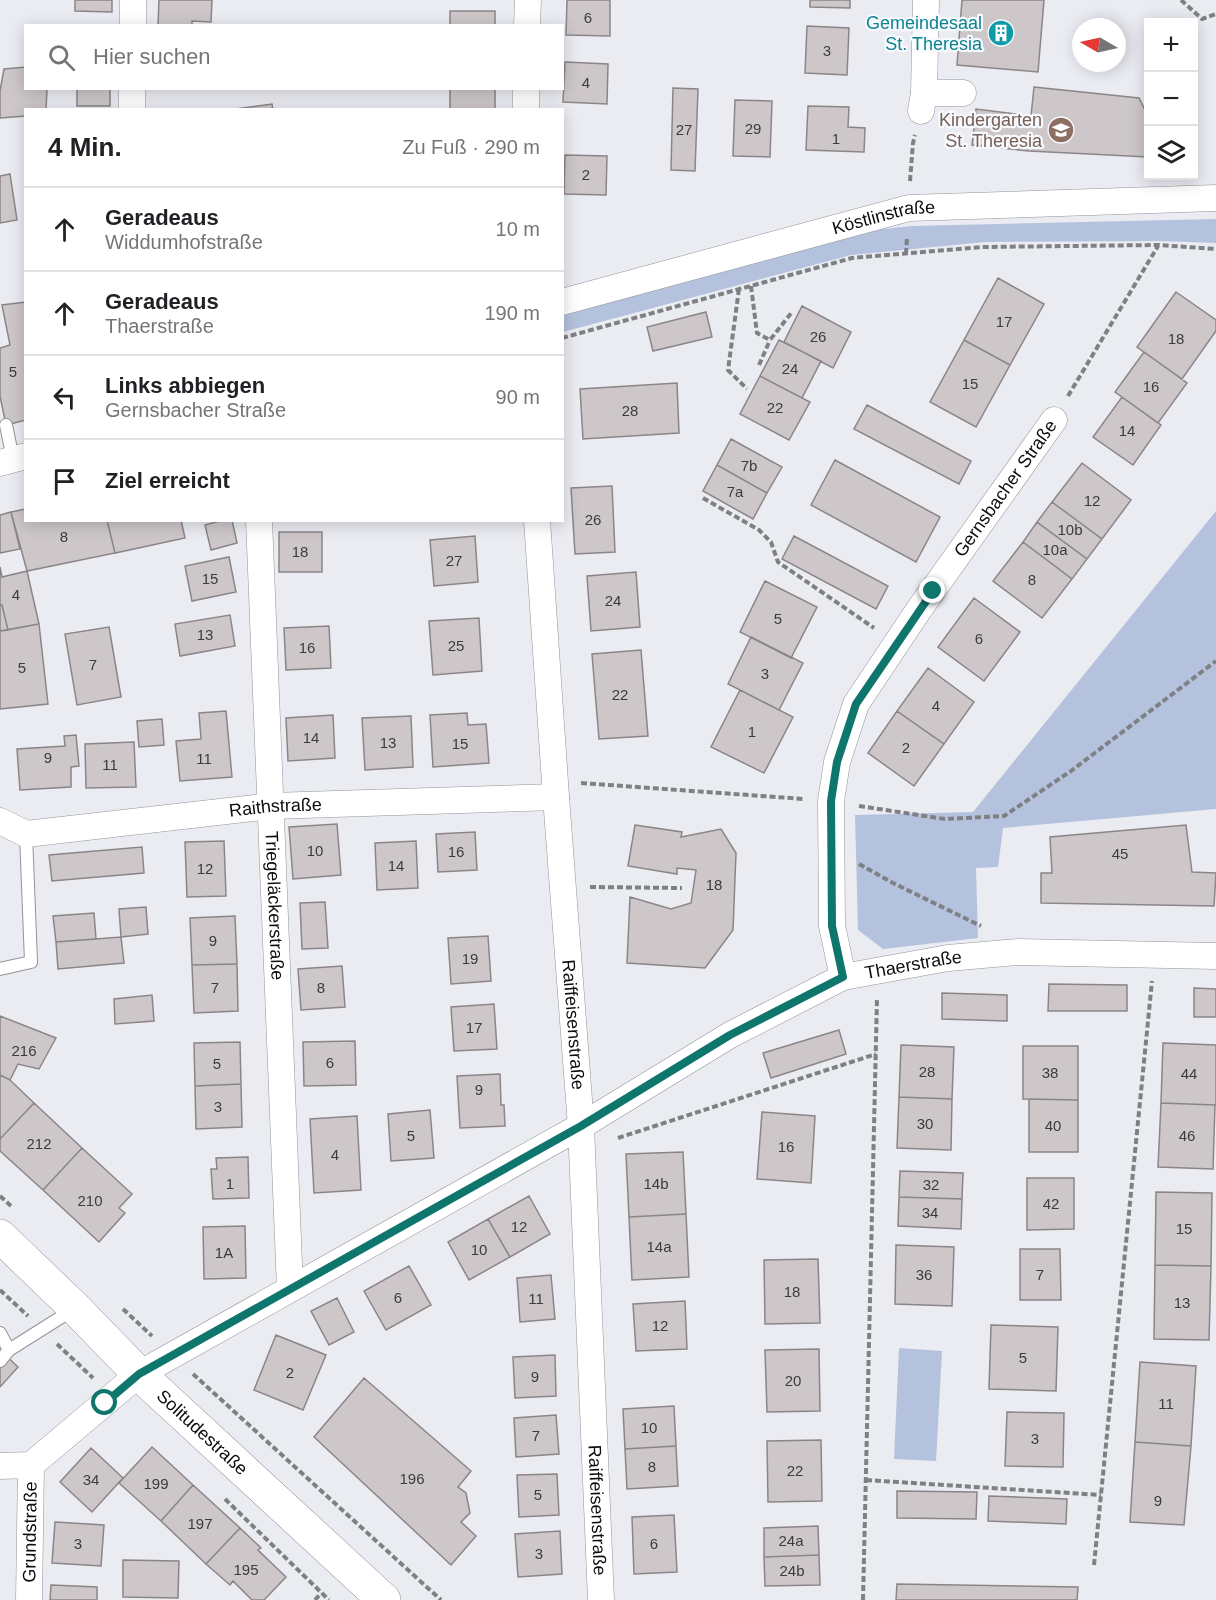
<!DOCTYPE html>
<html lang="de">
<head>
<meta charset="utf-8">
<style>
  :root { --surface:#fff; --page:#f2f2f2; --text:#202124; --muted:#757577; --line:#e0e0e0 }
  body { margin:0; font-family:Helvetica,sans-serif; background:var(--page); color:var(--text) }
  .controls { position:absolute; right:18px; top:18px; display:grid; overflow:hidden; border-radius:0px; box-shadow:0 3px 15px #0003 }
  .controls button { width:54px; height:54px; display:grid; place-items:center; padding:0; border:0; border-bottom:2px solid var(--line); background:var(--surface); color:var(--text); font:30px sans-serif }
  .compass { position:absolute; left:1072px; top:18px; width:54px; height:54px; border-radius:50%; background:var(--surface); box-shadow:0 3px 15px #0003; rotate:279deg }
  .stop { position:absolute; width:18px; height:18px; margin:-14px; border:4px solid #0f766e; border-radius:50%; background:#fff }
  .stop.end { background:#0f766e; border-color:#fff; box-shadow:0 2px 6px #0008 }
  .list { margin:0; padding:0; list-style:none }
  h2 { display:flex; justify-content:space-between; align-items:center; height:78px; margin:0; padding:0 24px; font-size:26px }
  h2 small { font-size:20px; font-weight:400; color:var(--muted) }
  .list li { display:grid; grid-template-columns:39px 1fr auto; gap:18px; align-items:center; box-sizing:border-box; height:84px; padding:0 24px; border-top:2px solid var(--line) }
  .list b { display:block; font-size:22px; white-space:nowrap }
  .list p { margin:0; font-size:20px; white-space:nowrap; color:var(--muted) }
  .list em { font-size:20px; font-style:normal; color:var(--muted) }
  .icon { flex:none; width:33px; height:33px; fill:none; stroke:currentColor; stroke-width:2; stroke-linecap:round; stroke-linejoin:round }
  .map { position:relative; flex:none; width:1216px; height:1600px; overflow:hidden }
  .search { position:absolute; background:var(--surface); box-shadow:0 3px 15px #0003; left:24px; top:24px; width:540px; height:66px; display:flex; align-items:center; gap:15px; box-sizing:border-box; padding:0 21px; border-radius:0px; color:var(--muted); font-size:22px }
  .panel { position:absolute; background:var(--surface); box-shadow:0 3px 15px #0003; left:24px; top:108px; width:540px; height:414px; border-radius:0px }
  .map>svg:first-child { display:block }
  .green { fill:#b4c2dd }
  .building { fill:#cdc7ca; stroke:#8b8588; stroke-width:1.5 }
  .lines { fill:none; stroke-linecap:round; stroke-linejoin:round }
  .lane-casing { stroke:#919499; stroke-width:14 }
  .street-casing { stroke:#919499; stroke-width:27 }
  .secondary-casing { stroke:#919499; stroke-width:34 }
  .path { stroke:#7f8084; stroke-width:4; stroke-dasharray:6 3; stroke-linecap:butt }
  .lane { stroke:#fff; stroke-width:12 }
  .street { stroke:#fff; stroke-width:26 }
  .secondary { stroke:#fff; stroke-width:33 }
  .route { stroke:#0f766e; stroke-width:8 }
  .labels { text-anchor:middle; stroke-width:4.5; stroke-linejoin:round; paint-order:stroke }
  .number-label { font-size:15px; fill:#3c3b3d }
  .culture-label { font-size:18px; fill:#0d838f; stroke:#f7fafe; text-anchor:end }
  .education-label { font-size:18px; fill:#785e54; stroke:#f7fafe; text-anchor:end }
  .street-label { font-size:18px; fill:#0b0c0e; stroke:#f7fafe }
</style>
</head>
<body>
<div class="map">
<svg width="1216" height="1600" viewBox="0 0 1216 1600">
  <rect width="100%" height="100%" fill="#eaecf2"/>
  <path class="green" d="M1216 219V243L1160 241 985 242 851 255 563 332V307L846 233 912 226Z
    M1216 511V809L1003 828 998 867 976 868 978 938 883 949 858 930 855 815 973 812Z
    M899 1348 942 1351 936 1461 894 1459Z"/>
  <path class="building" d="M75 0H112V12L75 11Z
    M159 0H212L211 22 192 21V26H158Z
    M567 0H610V36L566 35Z
    M810 0H850V8L810 7Z
    M962 0H1044L1038 72 957 65Z
    M450 11H495V26H450Z
    M807 26 849 28 847 75 805 73Z
    M565 62 608 64 607 104 563 102Z
    M26 67V88L47 89 46 110H26V116L0 118V91L4 69Z
    M1034 87 1139 98 1148 116V157L1029 151 972 145 976 109 1031 116Z
    M77 88H110V106H77Z
    M450 88H495V110H450Z
    M673 88 698 89 695 171 671 170Z
    M735 100 772 101 770 157 733 156Z
    M272 104 273 110H228Z
    M808 106 849 107 848 127 865 128 864 152 806 150Z
    M565 155 607 156 606 195 564 194Z
    M10 174 17 220 0 223V176Z
    M998 278 1044 304 1010 365 964 340Z
    M1176 292 1216 320V331L1182 379 1137 347Z
    M26 302V420L6 425 0 396V348L10 345 2 305Z
    M802 306 851 332 833 368 784 342Z
    M706 312 712 337 653 351 647 327Z
    M779 340 821 361 802 398 760 376Z
    M964 340 1010 365 976 427 930 402Z
    M1144 352 1187 383 1158 423 1115 392Z
    M760 376 810 402 789 440 740 414Z
    M677 383 679 433 583 439 580 389Z
    M1122 397 1161 425 1133 465 1093 437Z
    M867 405 971 461 959 484 854 429Z
    M731 439 782 467 767 493 717 465Z
    M835 460 940 517 916 562 811 505Z
    M1082 463 1131 500 1102 539 1052 502Z
    M717 465 767 493 753 519 703 491Z
    M612 486 615 552 575 554 571 488Z
    M1052 502 1102 539 1087 559 1037 522Z
    M26 509V520H107L115 553 27 571 11 512Z
    M11 512 20 549 0 553V515Z
    M107 520H181L185 538 115 553Z
    M223 520H232L237 543 211 550 205 525Z
    M1037 522 1087 559 1072 579 1023 542Z
    M279 532H322V572H279Z
    M475 536 478 582 434 586 430 540Z
    M794 536 888 586 876 609 782 559Z
    M1023 542 1072 579 1042 618 993 581Z
    M229 557 236 592 192 601 185 566Z
    M0 567 2 577 27 571 39 624 8 630 2 605H0Z
    M636 572 640 627 591 631 587 576Z
    M765 581 817 607 791 658 740 632Z
    M974 598 1020 632 984 681 938 647Z
    M0 605H2L8 630 0 631Z
    M230 615 235 646 180 656 175 624Z
    M479 618 482 671 433 675 429 621Z
    M39 624 48 704 0 709V631Z
    M329 626 331 668 286 670 284 628Z
    M109 627 121 697 77 705 65 634Z
    M751 637 803 663 779 710 728 684Z
    M641 650 648 736 599 739 592 654Z
    M928 668 974 702 944 744 897 711Z
    M740 690 793 717 764 773 711 747Z
    M226 711 232 777 180 781 176 741 201 739 199 713Z
    M897 711 944 744 914 786 868 753Z
    M467 713 468 725 486 724 489 763 433 767 430 715Z
    M333 715 335 758 288 761 286 718Z
    M411 716 413 767 365 770 362 718Z
    M162 719 164 745 139 747 137 721Z
    M76 735 79 766 71 767V787L20 790 17 749 65 746 64 736Z
    M134 742 136 787 86 788 85 744Z
    M337 824 341 875 293 879 289 827Z
    M635 825 682 832 681 837 721 829 736 853 733 930 705 968 627 963 630 897 671 909 691 903 696 870 677 868V874L628 866Z
    M1186 825 1192 872 1216 873 1214 906 1041 903V873H1052L1050 837Z
    M475 832 477 870 438 872 436 834Z
    M224 841 226 896 187 897 185 842Z
    M416 841 418 888 377 890 375 843Z
    M142 847 144 873 52 881 49 855Z
    M325 902 328 948 302 949 300 903Z
    M146 907 148 934 121 937 119 909Z
    M94 913 96 939 56 942 53 916Z
    M235 916 237 964 192 965 190 918Z
    M488 936 491 981 451 984 448 938Z
    M121 937 124 963 58 969 56 942Z
    M237 964 238 1011 194 1013 192 965Z
    M342 966 345 1007 301 1010 298 969Z
    M1049 984 1127 985V1011H1048Z
    M1194 988 1216 989V1017H1194Z
    M942 993 1007 995V1021L942 1019Z
    M152 995 154 1021 115 1024 114 999Z
    M494 1004 497 1049 454 1051 451 1007Z
    M0 1016 56 1038 39 1069 18 1064 10 1080 0 1075Z
    M839 1030 846 1054 771 1078 763 1053Z
    M355 1041 356 1085 304 1086 303 1042Z
    M240 1042 241 1084 195 1086 194 1043Z
    M1163 1043 1216 1045V1105L1161 1103Z
    M901 1045 954 1047 952 1099 899 1097Z
    M1023 1046H1078V1100L1023 1099Z
    M500 1074 501 1105H504L505 1126 460 1128 457 1076Z
    M0 1075 10 1080 34 1103 0 1139Z
    M241 1084 242 1127 196 1129 195 1086Z
    M899 1097 952 1099 951 1150 897 1148Z
    M1029 1099 1078 1100V1152H1029Z
    M34 1103 82 1148 43 1190 0 1151V1139Z
    M1161 1103 1215 1105 1213 1169 1158 1167Z
    M430 1110 434 1158 391 1161 388 1114Z
    M762 1112 815 1116 811 1183 757 1179Z
    M357 1116 361 1190 314 1193 310 1119Z
    M82 1148 132 1194 119 1208 125 1213 99 1242 43 1190Z
    M683 1152 686 1214 629 1217 626 1154Z
    M248 1157 249 1198 213 1199 211 1169H217L216 1158Z
    M900 1171 963 1173 962 1199 899 1197Z
    M1027 1178H1074V1229L1027 1230Z
    M1156 1192 1212 1193 1211 1266 1155 1265Z
    M529 1196 550 1234 510 1257 488 1219Z
    M899 1197 962 1199 961 1229 898 1226Z
    M686 1214 689 1277 632 1280 629 1217Z
    M488 1219 510 1257 469 1280 448 1242Z
    M245 1226 246 1278 204 1279 203 1227Z
    M896 1245 954 1247 952 1306 895 1304Z
    M1020 1249H1060L1061 1300H1020Z
    M818 1259 820 1323 765 1324 764 1260Z
    M1155 1265 1211 1266 1209 1340 1154 1339Z
    M409 1266 431 1305 386 1330 364 1291Z
    M551 1275 555 1319 520 1322 517 1278Z
    M337 1298 354 1332 329 1345 311 1311Z
    M685 1301 687 1349 636 1351 633 1304Z
    M991 1325 1058 1327 1056 1391 989 1389Z
    M276 1335 326 1355 303 1410 254 1390Z
    M819 1349 820 1411 767 1412 765 1350Z
    M0 1350 18 1367 0 1387Z
    M555 1355 556 1396 515 1398 513 1357Z
    M1140 1362 1196 1366 1191 1446 1135 1442Z
    M364 1378 471 1471 458 1487 466 1493 470 1513 461 1522 476 1536 451 1565 314 1437Z
    M674 1406 676 1446 625 1449 623 1409Z
    M1007 1412 1064 1413 1063 1467 1005 1466Z
    M556 1415 559 1454 516 1457 514 1418Z
    M821 1440 822 1501 768 1502 767 1441Z
    M1135 1442 1191 1446 1184 1525 1130 1522Z
    M676 1446 678 1486 627 1489 625 1449Z
    M152 1447 193 1485 161 1521 119 1483Z
    M91 1448 123 1478 92 1512 60 1482Z
    M557 1474 559 1515 519 1517 517 1475Z
    M193 1485 240 1528 206 1564 161 1521Z
    M897 1491 977 1492 976 1519 897 1518Z
    M989 1496 1067 1499 1066 1524 988 1521Z
    M674 1515 677 1572 634 1574 632 1517Z
    M55 1522 104 1525 101 1566 52 1563Z
    M818 1526 819 1555 764 1557V1528Z
    M240 1528 261 1548 258 1550 286 1577 264 1600H252L233 1581 230 1585 206 1564Z
    M560 1531 562 1574 518 1577 515 1534Z
    M819 1555 820 1585 765 1586 764 1557Z
    M123 1560 179 1561 178 1598 123 1597Z
    M897 1584 1078 1587 1077 1600H896Z
    M51 1585 97 1587V1600H50Z"/>
  <g class="lines">
    <defs>
      <path id="lane" d="M6 425 13 459
        M0 969 31 962 26 834
        M0 1333 9 1350
        M0 1361 9 1350 74 1309"/>
      <g id="street">
        <path d="M133 26V0"/>
        <path d="M527 26 528 0"/>
        <path d="M924 93H963"/>
        <path d="M132 110V88"/>
        <path d="M526 110V88"/>
        <path d="M921 111 924 93 926 0"/>
        <path id="s1" d="M562 302 909 208 1216 198"/>
        <path d="M0 463 26 456"/>
        <path id="s2" d="M259 520 290 1289"/>
        <path id="s3" d="M537 520 556 797 581 1126 601 1600"/>
        <path id="s4" d="M0 821 26 834 271 806 556 797"/>
        <path id="s5" d="M843 977 832 926 831 801 837 762 856 704 918 611 1054 420"/>
        <path id="s6" d="M0 1466 31 1465 139 1374 581 1126 730 1035 843 977 948 958 1018 952 1216 956"/>
        <path id="s7" d="M29 1600 31 1465"/>
      </g>
      <g id="secondary">
        <path id="s8" d="M0 1236 75 1308 139 1374 384 1600"/>
      </g>
    </defs>
    <use href="#lane" class="lane-casing"/>
    <use href="#street" class="street-casing"/>
    <use href="#secondary" class="secondary-casing"/>
    <path class="path" d="M1181 0 1202 19 1216 14
      M910 181 913 143 915 135
      M906 254 907 237
      M751 286 757 333 770 340 792 312
      M739 289 728 370 747 389
      M562 338 852 258 982 247 1158 245 1216 249
      M759 365 770 340
      M1068 396 1158 246
      M703 498 759 530 771 542 778 562 874 628
      M581 783 804 799
      M859 806 945 819 1004 816 1071 771 1216 661
      M859 864 893 883 981 926
      M590 887 682 888
      M618 1138 876 1054
      M0 1196 11 1206
      M0 1290 28 1316
      M123 1309 152 1336
      M57 1344 93 1378
      M193 1374 441 1600
      M866 1480 1101 1495
      M225 1499 329 1600
      M1094 1565 1152 981
      M315 1600 321 1593
      M863 1600 877 998"/>
    <use href="#lane" class="lane"/>
    <use href="#street" class="street"/>
    <use href="#secondary" class="secondary"/>
  </g>
  <g class="lines">
    <path class="route" d="M105 1403 139 1374 581 1126 730 1035 843 977 832 926 831 801 837 762 856 704 933 591"/>
  </g>
  <defs>
    <symbol id="building-disc" viewBox="-11 -11 22 22"><circle r="9.5" fill="#0f9aa8" stroke="#f7fafe"/><path d="M-4-6H4V6H1V3H-1V6H-4ZM-2.5-4.3h1.7v1.8h-1.7ZM.8-4.3h1.7v1.8H.8ZM-2.5-1h1.7V.8h-1.7ZM.8-1h1.7V.8H.8Z" fill="#fff"/></symbol>
    <symbol id="school-disc" viewBox="-11 -11 22 22"><circle r="9.5" fill="#8d6e63" stroke="#f7fafe"/><path d="M0-5L7-2L0 1L-7-2ZM-4 1L0 2.5L4 1V4Q0 6-4 4Z" fill="#fff"/></symbol>
  </defs>
  <g fill-rule="evenodd">
    <use href="#building-disc" x="986" y="18" width="30" height="30"/>
    <use href="#school-disc" x="1046" y="115" width="30" height="30"/>
  </g>
  <g class="labels">
    <g class="number-label">
      <text x="588" y="23">6</text>
      <text x="827" y="56">3</text>
      <text x="586" y="88">4</text>
      <text x="753" y="134">29</text>
      <text x="684" y="135">27</text>
      <text x="836" y="144">1</text>
      <text x="586" y="180">2</text>
      <text x="1004" y="327">17</text>
      <text x="818" y="342">26</text>
      <text x="1176" y="344">18</text>
      <text x="790" y="374">24</text>
      <text x="13" y="377">5</text>
      <text x="970" y="389">15</text>
      <text x="1151" y="392">16</text>
      <text x="775" y="413">22</text>
      <text x="630" y="416">28</text>
      <text x="1127" y="436">14</text>
      <text x="749" y="471">7b</text>
      <text x="735" y="497">7a</text>
      <text x="1092" y="506">12</text>
      <text x="593" y="525">26</text>
      <text x="1070" y="535">10b</text>
      <text x="64" y="542">8</text>
      <text x="1055" y="555">10a</text>
      <text x="300" y="557">18</text>
      <text x="454" y="566">27</text>
      <text x="210" y="584">15</text>
      <text x="1032" y="585">8</text>
      <text x="16" y="600">4</text>
      <text x="613" y="606">24</text>
      <text x="778" y="624">5</text>
      <text x="205" y="640">13</text>
      <text x="979" y="644">6</text>
      <text x="456" y="651">25</text>
      <text x="307" y="653">16</text>
      <text x="93" y="670">7</text>
      <text x="22" y="673">5</text>
      <text x="765" y="679">3</text>
      <text x="620" y="700">22</text>
      <text x="936" y="711">4</text>
      <text x="752" y="737">1</text>
      <text x="311" y="743">14</text>
      <text x="388" y="748">13</text>
      <text x="460" y="749">15</text>
      <text x="906" y="753">2</text>
      <text x="48" y="763">9</text>
      <text x="204" y="764">11</text>
      <text x="110" y="770">11</text>
      <text x="315" y="856">10</text>
      <text x="456" y="857">16</text>
      <text x="1120" y="859">45</text>
      <text x="396" y="871">14</text>
      <text x="205" y="874">12</text>
      <text x="714" y="890">18</text>
      <text x="213" y="946">9</text>
      <text x="470" y="964">19</text>
      <text x="215" y="993">7</text>
      <text x="321" y="993">8</text>
      <text x="474" y="1033">17</text>
      <text x="24" y="1056">216</text>
      <text x="330" y="1068">6</text>
      <text x="217" y="1069">5</text>
      <text x="927" y="1077">28</text>
      <text x="1050" y="1078">38</text>
      <text x="1189" y="1079">44</text>
      <text x="479" y="1095">9</text>
      <text x="218" y="1112">3</text>
      <text x="925" y="1129">30</text>
      <text x="1053" y="1131">40</text>
      <text x="411" y="1141">5</text>
      <text x="1187" y="1141">46</text>
      <text x="39" y="1149">212</text>
      <text x="786" y="1152">16</text>
      <text x="335" y="1160">4</text>
      <text x="230" y="1189">1</text>
      <text x="656" y="1189">14b</text>
      <text x="931" y="1190">32</text>
      <text x="90" y="1206">210</text>
      <text x="1051" y="1209">42</text>
      <text x="930" y="1218">34</text>
      <text x="519" y="1232">12</text>
      <text x="1184" y="1234">15</text>
      <text x="659" y="1252">14a</text>
      <text x="479" y="1255">10</text>
      <text x="224" y="1258">1A</text>
      <text x="924" y="1280">36</text>
      <text x="1040" y="1280">7</text>
      <text x="792" y="1297">18</text>
      <text x="398" y="1303">6</text>
      <text x="536" y="1304">11</text>
      <text x="1182" y="1308">13</text>
      <text x="660" y="1331">12</text>
      <text x="1023" y="1363">5</text>
      <text x="290" y="1378">2</text>
      <text x="535" y="1382">9</text>
      <text x="793" y="1386">20</text>
      <text x="1166" y="1409">11</text>
      <text x="649" y="1433">10</text>
      <text x="536" y="1441">7</text>
      <text x="1035" y="1444">3</text>
      <text x="652" y="1472">8</text>
      <text x="795" y="1476">22</text>
      <text x="412" y="1484">196</text>
      <text x="91" y="1485">34</text>
      <text x="156" y="1489">199</text>
      <text x="538" y="1500">5</text>
      <text x="1158" y="1506">9</text>
      <text x="200" y="1529">197</text>
      <text x="791" y="1546">24a</text>
      <text x="78" y="1549">3</text>
      <text x="654" y="1549">6</text>
      <text x="539" y="1559">3</text>
      <text x="246" y="1575">195</text>
      <text x="792" y="1576">24b</text>
    </g>
    <g class="culture-label">
      <text x="982" y="29">Gemeindesaal<tspan x="982" dy="21">St. Theresia</tspan></text>
    </g>
    <g class="education-label">
      <text x="1042" y="126">Kindergarten<tspan x="1042" dy="21">St. Theresia</tspan></text>
    </g>
    <g class="street-label">
      <text dy="6" stroke="none"><textPath href="#s1" startOffset="333">Köstlinstraße</textPath></text>
      <text dy="6" stroke="none"><textPath href="#s5" startOffset="540">Gernsbacher Straße</textPath></text>
      <text dy="6" stroke="none"><textPath href="#s4" startOffset="280">Raithstraße</textPath></text>
      <text dy="6" stroke="none"><textPath href="#s2" startOffset="386">Triegeläckerstraße</textPath></text>
      <text dy="6" stroke="none"><textPath href="#s6" startOffset="1052">Thaerstraße</textPath></text>
      <text dy="6" stroke="none"><textPath href="#s3" startOffset="506">Raiffeisenstraße</textPath></text>
      <text dy="6" stroke="none"><textPath href="#s8" startOffset="282">Solitudestraße</textPath></text>
      <text dy="6" stroke="none"><textPath href="#s3" startOffset="992">Raiffeisenstraße</textPath></text>
      <text dy="6" stroke="none"><textPath href="#s7" startOffset="68">Grundstraße</textPath></text>
    </g>
  </g>
</svg>
<div class="controls">
<button>+</button>
<button>−</button>
<button><svg class="icon" aria-label="layers" viewBox="0 0 24 24"><path d="M12 4l9 5-9 5-9-5zM3 14l9 5 9-5"/></svg></button>
</div>
<svg class="compass" viewBox="-18 -18 36 36"><path d="M0-13l5 13h-10z" fill="#e53935"/><path d="M0 13l5-13h-10z" fill="#757577"/></svg>
<div class="stop" style="left:105px;top:1403px"></div>
<div class="stop end" style="left:933px;top:591px"></div>
<div class="search"><svg class="icon" aria-label="search" viewBox="0 0 24 24"><circle cx="10" cy="10" r="6"/><path d="M15 15l6 6"/></svg>Hier suchen</div>
<section class="panel">
<h2>4 Min.<small>Zu Fuß · 290 m</small></h2>
<ul class="list">
<li><svg class="icon" aria-label="ahead" viewBox="0 0 24 24"><path d="M12 20V5M6 11l6-6 6 6"/></svg><div><b>Geradeaus</b><p>Widdumhofstraße</p></div><em>10 m</em></li>
<li><svg class="icon" aria-label="ahead" viewBox="0 0 24 24"><path d="M12 20V5M6 11l6-6 6 6"/></svg><div><b>Geradeaus</b><p>Thaerstraße</p></div><em>190 m</em></li>
<li><svg class="icon" aria-label="left" viewBox="0 0 24 24"><path d="M17 20v-9H6M10 6l-5 5 5 5"/></svg><div><b>Links abbiegen</b><p>Gernsbacher Straße</p></div><em>90 m</em></li>
<li><svg class="icon" aria-label="arrive" viewBox="0 0 24 24"><path d="M6 21V4h12l-3 4 3 4H6"/></svg><div><b>Ziel erreicht</b></div></li>
</ul>
</section>
</div>
</body>
</html>
